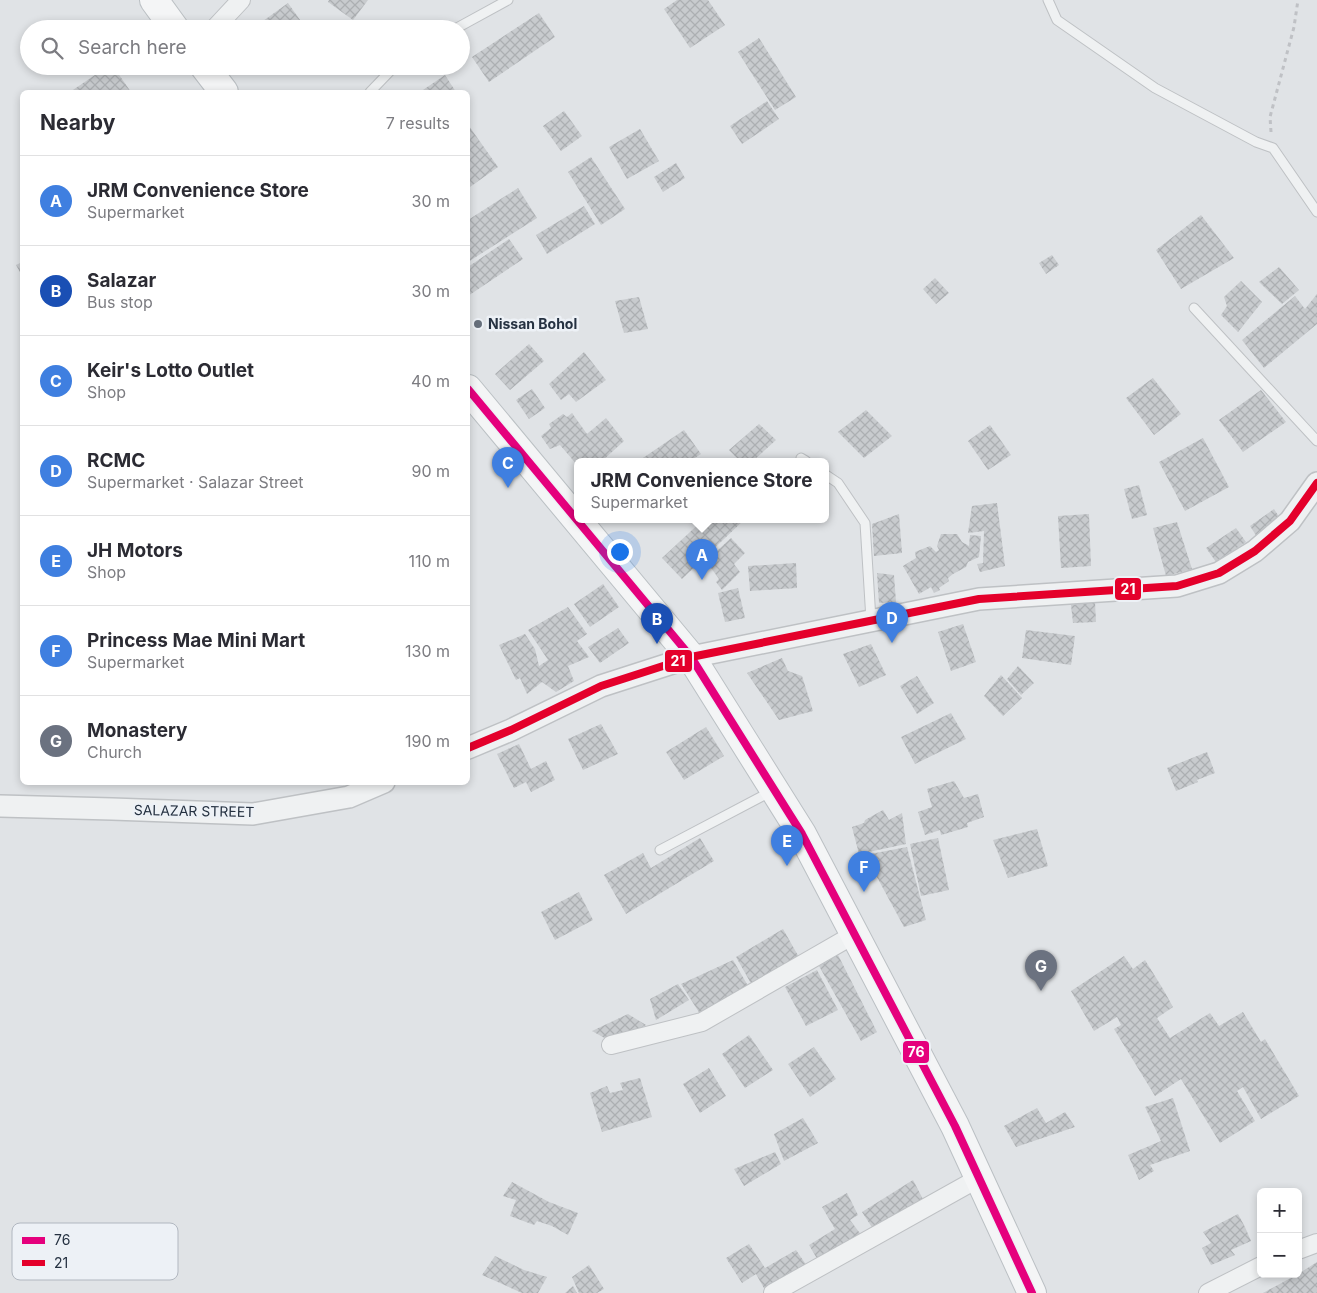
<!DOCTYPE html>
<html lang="en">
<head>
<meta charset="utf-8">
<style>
  :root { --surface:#fff; --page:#f2f2f3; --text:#2b2b33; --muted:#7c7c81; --line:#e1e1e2; --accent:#1a73e8 }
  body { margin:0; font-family:Inter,sans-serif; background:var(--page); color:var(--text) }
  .controls { position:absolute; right:15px; bottom:15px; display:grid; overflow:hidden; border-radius:8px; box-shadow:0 2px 8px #0003 }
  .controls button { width:45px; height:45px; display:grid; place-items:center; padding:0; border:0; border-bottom:1px solid var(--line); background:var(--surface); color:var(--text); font:25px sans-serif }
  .you { position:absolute; left:619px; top:551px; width:18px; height:18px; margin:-12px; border:4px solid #fff; border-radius:50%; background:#1a73e8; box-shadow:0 0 0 8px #1a73e833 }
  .badge { display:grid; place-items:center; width:32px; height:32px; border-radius:50%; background:var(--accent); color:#fff; font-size:16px; font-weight:700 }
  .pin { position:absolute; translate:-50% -41px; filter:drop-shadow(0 1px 2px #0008) }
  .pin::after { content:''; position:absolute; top:26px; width:18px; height:15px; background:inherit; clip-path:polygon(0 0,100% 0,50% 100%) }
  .popup { position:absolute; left:574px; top:458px; width:255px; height:65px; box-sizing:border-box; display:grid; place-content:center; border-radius:8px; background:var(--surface); filter:drop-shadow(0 1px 4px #0005); font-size:16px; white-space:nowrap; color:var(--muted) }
  .popup b { font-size:19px; color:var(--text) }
  .popup::after { content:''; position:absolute; left:50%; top:100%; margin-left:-10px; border:10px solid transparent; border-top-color:var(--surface) }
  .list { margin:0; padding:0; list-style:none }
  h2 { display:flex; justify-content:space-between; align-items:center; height:65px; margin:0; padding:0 20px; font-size:21px }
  h2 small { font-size:16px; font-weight:400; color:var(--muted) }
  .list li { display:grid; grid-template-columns:32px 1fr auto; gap:15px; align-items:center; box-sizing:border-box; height:90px; padding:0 20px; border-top:1px solid var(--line) }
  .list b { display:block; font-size:19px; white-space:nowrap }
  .list p { margin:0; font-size:16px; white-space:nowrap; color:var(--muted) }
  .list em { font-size:16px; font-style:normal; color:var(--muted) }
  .icon { flex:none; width:28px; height:28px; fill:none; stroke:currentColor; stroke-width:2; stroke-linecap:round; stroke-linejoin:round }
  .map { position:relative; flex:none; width:1317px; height:1293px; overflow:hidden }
  .search { position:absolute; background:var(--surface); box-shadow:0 2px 8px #0003; left:20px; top:20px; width:450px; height:55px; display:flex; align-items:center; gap:12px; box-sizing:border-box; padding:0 18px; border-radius:28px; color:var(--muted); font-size:19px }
  .panel { position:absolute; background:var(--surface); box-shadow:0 2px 8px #0003; left:20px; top:90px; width:450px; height:695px; border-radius:8px }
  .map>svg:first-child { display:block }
  .building { fill:url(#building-cross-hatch) }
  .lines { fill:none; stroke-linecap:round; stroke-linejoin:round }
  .service-casing { stroke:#bec1c4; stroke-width:11 }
  .minor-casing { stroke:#bec1c4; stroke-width:20 }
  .tertiary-casing { stroke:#bec1c4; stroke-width:24 }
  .primary-casing { stroke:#bbc0c4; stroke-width:30 }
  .path { stroke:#bfc1c5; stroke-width:3; stroke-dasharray:4 4; stroke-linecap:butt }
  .service { stroke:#eff1f2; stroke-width:9 }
  .minor { stroke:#eff1f2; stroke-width:18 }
  .tertiary { stroke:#eff1f2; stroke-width:21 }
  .primary { stroke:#f4f5f6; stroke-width:28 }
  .bus-1-casing { stroke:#edf1f6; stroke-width:11 }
  .bus-2-casing { stroke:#edf1f6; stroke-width:11 }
  .bus-1 { stroke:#e5007d; stroke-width:8 }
  .bus-2 { stroke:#e4002b; stroke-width:8 }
  .poi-dot { fill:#666f7b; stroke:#edf1f6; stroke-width:2 }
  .labels { text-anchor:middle; stroke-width:5; stroke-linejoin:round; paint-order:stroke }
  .poi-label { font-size:14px; font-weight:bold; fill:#253141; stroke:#edf1f6; text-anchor:start }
  .street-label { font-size:14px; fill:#253141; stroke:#edf1f6 }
  .key { fill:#edf1f6; stroke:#b1b7c0; stroke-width:1 }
  .key-label { font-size:14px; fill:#253141 }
  .line-badge { stroke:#edf1f6; stroke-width:2 }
  .badge-label { font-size:14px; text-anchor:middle; font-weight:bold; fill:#fff }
</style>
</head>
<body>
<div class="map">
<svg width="1317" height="1293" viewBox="0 0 1317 1293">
  <defs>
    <pattern id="building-cross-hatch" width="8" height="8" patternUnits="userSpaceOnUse" patternTransform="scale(1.25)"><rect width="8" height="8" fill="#c8cbce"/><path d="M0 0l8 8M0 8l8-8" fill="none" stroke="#acafb2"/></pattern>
  </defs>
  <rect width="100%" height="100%" fill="#e0e3e6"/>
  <path class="building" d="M329 0H368L353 20 328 2Z
    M677 0H708L725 25 690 48 664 9Z
    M288 3 303 24 296 29H252Z
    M539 13 555 37 489 82 472 57Z
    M759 38 796 97 775 110 738 52Z
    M108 66H113L131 92H70Z
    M445 75 456 92H420Z
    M767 101 779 119 742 144 730 126Z
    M564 111 582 136 561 151 543 126Z
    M469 126 498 167 470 187 468 184V127Z
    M640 129 659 161 627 179 609 147Z
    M591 157 625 209 601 225 568 172Z
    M676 163 685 178 663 192 654 177Z
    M518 188 537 218 468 262V220Z
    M584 206 595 224 547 254 536 235Z
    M1201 215 1234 258 1181 289 1156 250Z
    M509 239 523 259 468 296V267Z
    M1052 255 1059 265 1046 274 1039 263Z
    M22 262V276L16 265Z
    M1279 267 1299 290 1282 304 1259 282Z
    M935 278 949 293 936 304 923 289Z
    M1241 281 1262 302 1238 332 1221 315 1227 306 1224 297Z
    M1317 294V324L1264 368 1242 340 1295 296 1305 309Z
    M639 297 648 329 624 333 615 301Z
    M529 344 544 361 510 390 495 374Z
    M584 352 606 380 576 402 569 394 561 400 549 384Z
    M1153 378 1181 414 1154 435 1126 398Z
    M532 389 545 408 529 419 516 400Z
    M1261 390 1286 422 1243 452 1219 420Z
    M866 410 892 436 864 458 838 432Z
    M572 413 587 434 606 418 624 441 602 461H598L595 458 591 461H578V466L560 445 550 449 541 436 551 428 549 424 563 414 567 417Z
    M759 424 776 440 753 461H740L729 450Z
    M990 425 1011 455 988 470 968 441Z
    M684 430 701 454 690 461H641L640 460Z
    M1203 438 1229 487 1185 511 1159 462Z
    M1139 485 1147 515 1132 519 1124 489Z
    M997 503 1005 566 980 572 977 564 983 563 984 531 968 533 972 506Z
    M1274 509 1281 520 1257 537 1250 526Z
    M899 514 902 553 874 556 872 524Z
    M1089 514 1091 566 1061 568 1058 516Z
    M704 519H745L682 579 662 558Z
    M1177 522 1192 569 1166 576 1153 528Z
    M1236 528 1246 542 1216 562 1206 548Z
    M941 534H957L962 542 969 546 970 535 981 536 979 557 968 562 966 567 953 574 948 578 949 581 939 588 940 590 934 593 931 587 919 594 903 566 916 558 915 552 930 546 936 552 939 550 937 546Z
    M731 538 745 553 734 564 740 572 722 590 716 582 719 579 706 561Z
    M796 563 797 588 750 591 748 566Z
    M877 573 894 575 896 602 879 603Z
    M603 584 619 607 590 627 574 604Z
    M738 588 745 618 725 622 718 593Z
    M1095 602 1096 622 1073 623 1071 605Z
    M568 607 587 634 577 641 589 657 568 666 574 681 556 692 542 682 527 694 520 678 516 680 499 645 525 634 535 649 539 666 548 660 528 630Z
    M963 624 976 662 951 671 938 632Z
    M618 628 629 643 600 663 588 647Z
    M1026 630 1075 636 1071 665 1022 658Z
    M871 644 886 675 859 687 843 654Z
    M782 658 788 671 802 676 813 711 779 720 747 673Z
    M1018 666 1034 683 1021 695 1007 679Z
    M1001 675 1022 698 1003 716 984 696Z
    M917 676 934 703 917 714 900 686Z
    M951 713 966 739 915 764 901 737Z
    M601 724 618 754 583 770 568 739Z
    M706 727 724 756 684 780 666 752Z
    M519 744 531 769 546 761 555 780 531 792 526 782 514 788 497 754Z
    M1207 752 1215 773 1197 780 1198 782 1176 791 1167 768Z
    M954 781 964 798 978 794 984 817 967 823 968 827 941 835 940 830 925 835 918 812 932 807 927 789Z
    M883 810 889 820 902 813 906 844 859 854 852 827 864 823 865 820Z
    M1037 829 1048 866 1008 878 993 840Z
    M700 838 714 861 626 914 604 875 643 853 651 868Z
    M938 838 949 890 921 896 910 844Z
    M907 847 926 920 904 927 865 855Z
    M579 892 593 920 555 940 541 912Z
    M783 929 800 959 753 987 736 957Z
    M838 955 877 1032 861 1041 819 966Z
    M1124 956 1133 969 1145 960 1163 989 1173 1007 1157 1018 1170 1038 1210 1013 1219 1026 1243 1012 1261 1042 1265 1039 1299 1096 1261 1119 1243 1087 1237 1091 1255 1121 1220 1143 1181 1079 1155 1096 1114 1029 1121 1025 1117 1017 1094 1031 1071 991Z
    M733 960 751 991 702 1017 681 984Z
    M817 970 838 1010 806 1026 785 987Z
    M678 984 689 1000 656 1020 650 999Z
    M628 1014 646 1025 615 1042 608 1040 592 1031Z
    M749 1035 773 1070 745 1088 722 1054Z
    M814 1047 836 1079 810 1097 788 1064Z
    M709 1068 726 1096 700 1113 683 1084Z
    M640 1078 652 1117 602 1132 590 1093 607 1086 610 1093 623 1090 620 1083Z
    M1173 1098 1190 1151 1150 1165 1154 1171 1139 1180 1128 1155 1161 1141 1145 1107Z
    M1037 1108 1046 1123 1065 1112 1075 1127 1016 1147 1004 1126Z
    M803 1118 818 1143 784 1161 774 1134Z
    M775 1152 781 1164 744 1186 734 1169Z
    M913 1180 925 1203 873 1229 862 1212Z
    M512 1182 549 1202 578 1213 568 1235 552 1226 537 1221 534 1225 510 1216 516 1200 503 1196Z
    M847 1193 858 1215 850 1220 862 1236 819 1262 809 1245 835 1229 822 1207Z
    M1238 1214 1245 1227 1251 1241 1231 1250 1235 1255 1211 1265 1202 1248 1211 1243 1203 1232Z
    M749 1244 765 1268 796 1250 807 1266 765 1290 756 1274 742 1283 726 1258Z
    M495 1256 524 1270 547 1277 538 1293H522L482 1275Z
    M1317 1262V1293H1263L1298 1274Z
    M589 1265 604 1289 597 1293H579L572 1277Z
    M573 1286 577 1293H565Z"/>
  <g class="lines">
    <defs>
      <path id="service" d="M1048 0 1057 20 1155 88 1256 142 1273 148 1317 212
        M455 29 508 0
        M370 92 395 66
        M1194 308 1317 441
        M801 458 806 461
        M826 475 838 483 865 523 871 620
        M660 850 772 791"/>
      <path id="minor" d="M214 29 241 0
        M611 1045 702 1022 855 934
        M1298 1250 1317 1243
        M773 1293 979 1178
        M1208 1293 1261 1266"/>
      <path id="tertiary" d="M468 748 511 730 601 686 691 657 979 599 1177 586 1219 573 1255 551 1290 521 1317 483
        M0 806 112 809 253 814 349 797 384 782"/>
      <path id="primary" d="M154 0 175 29
        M204 66 224 92
        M468 389 691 657 802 834 955 1126 1032 1293"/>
    </defs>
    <use href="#service" class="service-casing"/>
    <use href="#minor" class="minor-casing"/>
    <use href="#tertiary" class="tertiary-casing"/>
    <use href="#primary" class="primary-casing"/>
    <path class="path" d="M1271 132 1270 117 1294 27 1298 0"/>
    <use href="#service" class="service"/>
    <use href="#minor" class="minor"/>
    <use href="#tertiary" class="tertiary"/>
    <use href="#primary" class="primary"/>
    <defs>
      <path id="bus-1" d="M468 389 691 657 802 834 955 1126 1032 1293"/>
      <path id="bus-2" d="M468 748 511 730 601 686 691 657 979 599 1177 586 1219 573 1255 551 1290 521 1317 483"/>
    </defs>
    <use href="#bus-1" class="bus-1-casing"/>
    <use href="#bus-2" class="bus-2-casing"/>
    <use href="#bus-1" class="bus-1"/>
    <use href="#bus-2" class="bus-2"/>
  </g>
  <circle class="poi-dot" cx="478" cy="324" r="5"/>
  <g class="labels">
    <g class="poi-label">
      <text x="488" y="329">Nissan Bohol</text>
    </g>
    <g class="street-label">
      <text transform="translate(194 811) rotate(1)" y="5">SALAZAR STREET</text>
    </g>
  </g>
  <rect x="12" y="1223" width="166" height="57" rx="8" class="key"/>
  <rect x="22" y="1237" width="23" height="7" fill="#e5007d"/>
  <rect x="22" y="1260" width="23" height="6" fill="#e4002b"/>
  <g class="key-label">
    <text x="54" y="1245">76</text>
    <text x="54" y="1268">21</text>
  </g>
  <g class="line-badge">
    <rect x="1114" y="577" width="28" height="24" rx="5" fill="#e4002b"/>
    <rect x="664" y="649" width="29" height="24" rx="5" fill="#e4002b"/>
    <rect x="902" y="1040" width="28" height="24" rx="5" fill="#e5007d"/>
  </g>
  <g class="badge-label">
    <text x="1128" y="594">21</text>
    <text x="678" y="666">21</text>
    <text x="916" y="1057">76</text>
  </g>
</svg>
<div class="controls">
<button>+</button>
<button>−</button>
</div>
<div class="you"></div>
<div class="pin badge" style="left:702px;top:580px;background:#3f7fe0">A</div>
<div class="popup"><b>JRM Convenience Store</b>Supermarket</div>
<div class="pin badge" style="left:657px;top:644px;background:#1a4fb4">B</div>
<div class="pin badge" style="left:508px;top:488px;background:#3f7fe0">C</div>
<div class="pin badge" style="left:892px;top:643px;background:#3f7fe0">D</div>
<div class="pin badge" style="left:787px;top:866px;background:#3f7fe0">E</div>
<div class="pin badge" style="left:864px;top:892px;background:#3f7fe0">F</div>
<div class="pin badge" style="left:1041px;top:991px;background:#6b7280">G</div>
<div class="search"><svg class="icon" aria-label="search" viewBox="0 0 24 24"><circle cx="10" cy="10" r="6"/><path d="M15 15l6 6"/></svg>Search here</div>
<section class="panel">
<h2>Nearby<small>7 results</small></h2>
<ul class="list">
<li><span class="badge" style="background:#3f7fe0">A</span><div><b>JRM Convenience Store</b><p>Supermarket</p></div><em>30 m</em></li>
<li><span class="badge" style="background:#1a4fb4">B</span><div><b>Salazar</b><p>Bus stop</p></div><em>30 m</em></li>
<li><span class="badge" style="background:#3f7fe0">C</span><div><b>Keir's Lotto Outlet</b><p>Shop</p></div><em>40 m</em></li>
<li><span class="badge" style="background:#3f7fe0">D</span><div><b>RCMC</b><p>Supermarket · Salazar Street</p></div><em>90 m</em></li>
<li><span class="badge" style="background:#3f7fe0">E</span><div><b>JH Motors</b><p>Shop</p></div><em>110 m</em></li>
<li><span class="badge" style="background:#3f7fe0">F</span><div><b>Princess Mae Mini Mart</b><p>Supermarket</p></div><em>130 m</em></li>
<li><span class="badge" style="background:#6b7280">G</span><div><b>Monastery</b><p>Church</p></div><em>190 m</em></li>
</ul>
</section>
</div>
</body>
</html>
